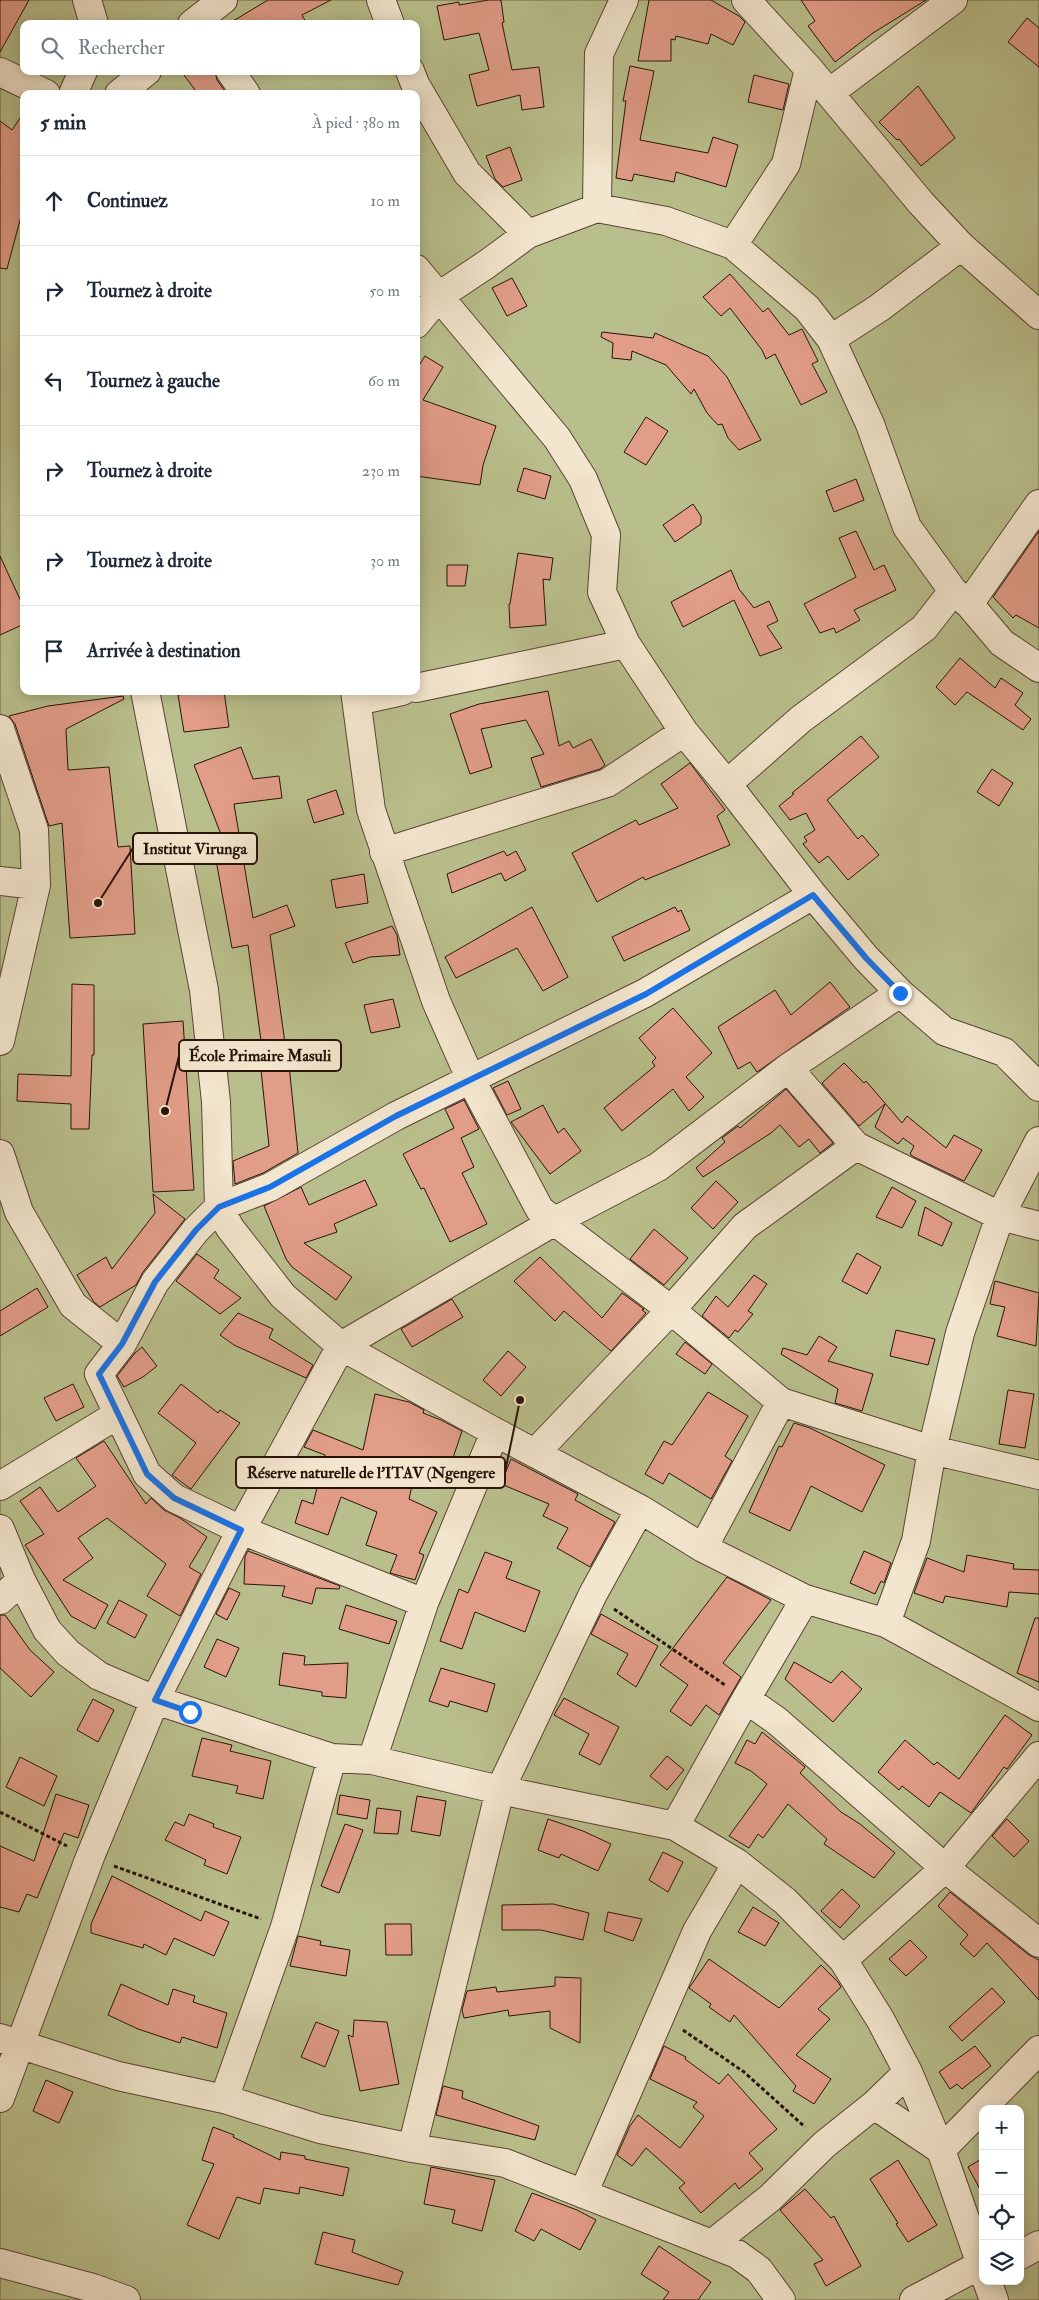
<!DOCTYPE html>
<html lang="fr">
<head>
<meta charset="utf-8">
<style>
  :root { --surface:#fff; --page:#f6f6f7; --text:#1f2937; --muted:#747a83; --line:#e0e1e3 }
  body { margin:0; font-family:"IM FELL Double Pica",serif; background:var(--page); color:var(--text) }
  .controls { position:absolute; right:15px; bottom:15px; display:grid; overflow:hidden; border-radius:10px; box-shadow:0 2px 12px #0003 }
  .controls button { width:45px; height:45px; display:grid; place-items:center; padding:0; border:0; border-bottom:1px solid var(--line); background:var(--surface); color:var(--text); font:25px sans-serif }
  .stop { position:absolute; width:15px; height:15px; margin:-11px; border:4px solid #1a73e8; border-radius:50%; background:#fff }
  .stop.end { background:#1a73e8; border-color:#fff; box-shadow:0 1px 5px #0008 }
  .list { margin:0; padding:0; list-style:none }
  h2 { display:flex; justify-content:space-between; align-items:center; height:65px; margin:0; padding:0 20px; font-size:21px }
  h2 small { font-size:16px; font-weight:400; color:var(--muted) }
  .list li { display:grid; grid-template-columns:32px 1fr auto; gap:15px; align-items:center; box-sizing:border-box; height:90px; padding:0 20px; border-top:1px solid var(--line) }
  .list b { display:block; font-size:19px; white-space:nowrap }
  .list em { font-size:16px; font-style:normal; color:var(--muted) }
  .icon { flex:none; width:28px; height:28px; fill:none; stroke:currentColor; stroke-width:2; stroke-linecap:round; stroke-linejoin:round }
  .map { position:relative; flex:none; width:1039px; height:2300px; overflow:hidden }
  .search { position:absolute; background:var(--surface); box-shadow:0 2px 12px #0003; left:20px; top:20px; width:400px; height:55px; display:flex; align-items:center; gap:12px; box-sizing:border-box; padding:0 18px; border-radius:10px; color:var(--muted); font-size:19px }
  .panel { position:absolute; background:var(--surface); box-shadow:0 2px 12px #0003; left:20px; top:90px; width:400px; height:605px; border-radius:10px }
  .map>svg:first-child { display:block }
  .park { fill:#b9bf8c; stroke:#70684a; fill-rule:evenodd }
  .building { fill:#e29d88; stroke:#281209 }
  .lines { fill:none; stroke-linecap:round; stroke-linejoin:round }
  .street-casing { stroke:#594434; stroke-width:30 }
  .path { stroke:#281209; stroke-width:3; stroke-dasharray:4 2.5; stroke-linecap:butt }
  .street { stroke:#f3e6ce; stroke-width:28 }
  .route { stroke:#1a73e8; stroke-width:6 }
  .leader { fill:none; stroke:#281209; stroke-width:2 }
  .callout-dot { fill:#281209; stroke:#f3e6ce; stroke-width:2 }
  .callout { fill:#f3e6ce; stroke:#281209; stroke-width:2 }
  .callout-label { font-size:16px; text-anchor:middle; font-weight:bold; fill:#281209 }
</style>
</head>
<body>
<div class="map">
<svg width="1039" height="2300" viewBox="0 0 1039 2300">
  <rect width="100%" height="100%" fill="#edd9b4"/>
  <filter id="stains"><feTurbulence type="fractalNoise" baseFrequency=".004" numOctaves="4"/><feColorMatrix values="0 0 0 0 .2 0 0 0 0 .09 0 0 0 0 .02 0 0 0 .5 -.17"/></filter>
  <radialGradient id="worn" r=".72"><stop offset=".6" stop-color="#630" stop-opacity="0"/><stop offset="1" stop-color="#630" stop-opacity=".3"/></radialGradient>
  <path class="park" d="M0 0H1039V2300H0ZM24 24H416V71H24ZM24 94H416V691H24ZM983 2109H1020V2281H983Z"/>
  <path class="building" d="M0 0H29L0 52Z
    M268 0H331L302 15 307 24H228Z
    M489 0H501L504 22 502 23 512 70 539 67 544 107 522 110 520 95 477 106 469 75 489 70 479 33 444 40 437 6 459 2V5Z
    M649 0H711L739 16 745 22 733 45 711 34 708 44 676 36 675 40 671 39V61H638Z
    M801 0H926L873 33 835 62 808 26 815 21Z
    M1027 18 1039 28V67L1008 42Z
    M630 66 654 71 640 140 708 153 713 137 738 145 726 187 676 172 674 182 634 174 632 181 616 178 626 101H623Z
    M181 71H215L217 80 227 94H198Z
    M754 75 789 84 783 110 748 102Z
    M918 86 955 138 921 166 899 139 897 140 879 122Z
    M24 112V205L7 269 0 268V121L12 130Z
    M510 147 522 180 503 187 495 179 486 156Z
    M730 274 763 312 768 308 789 335 802 329 818 361 812 364 827 392 801 405 775 354 766 359 762 350 730 308 721 316 703 297Z
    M512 278 527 306 507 316 492 288Z
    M602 332 653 338 655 333 708 356 727 377 761 440 739 450 728 438 722 424 718 425 707 413 694 389 691 394 666 365 632 351 631 360 612 358 613 343 601 337Z
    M425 356 443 367 423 400 496 426 483 465 480 485 416 476V370Z
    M646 417 668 431 646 465 624 452Z
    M524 468 551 476 545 499 517 491Z
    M856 479 864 500 834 512 826 491Z
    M693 504 701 516V524L675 542 663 525Z
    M856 531 874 570 884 565 896 590 854 610 860 620 836 633 834 628 820 633 804 604 856 577 839 538Z
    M1039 531V628L1016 615 1013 618 993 597Z
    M518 553 553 558 550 580 543 579 546 625 510 628 509 604H510Z
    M0 556 24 608V624L0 635Z
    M447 565H468L465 586H447Z
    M731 570 739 589 754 608 769 601 778 621 767 626 782 648 760 656 734 600 683 627 671 602Z
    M960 658 995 688 1001 678 1023 693 1015 705 1031 719 1023 730 967 692 955 705 936 687Z
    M207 691H224L229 727 184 732 178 695Z
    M548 691 559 746 569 741 573 748 591 739 605 765 600 769 541 787 531 758 544 754 526 720 481 729 492 767 470 774 450 714 479 704Z
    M123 696 124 699 66 729 68 770 109 767 118 847 130 846 135 934 70 938 62 823 49 826 15 724 9 716 48 706Z
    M861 736 879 757 827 800 858 839 862 835 879 855 848 880 828 856 819 863 803 844 807 841 804 837 815 830 806 813 790 820 779 806 794 794 792 793Z
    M241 747 253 779 279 776 282 798 234 804 253 918 287 905 295 926 270 935 288 1065H289L298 1153 263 1173 235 1184 233 1161 269 1146 261 1070H265L248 945 232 948 212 838 222 837 194 765Z
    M690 763 725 810 717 816 730 845 645 880 643 877 597 902 572 853 636 820 639 825 678 808 661 784Z
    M992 769 1013 783 999 806 977 792Z
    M336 790 344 814 314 823 307 800Z
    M504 851 507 856 516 851 526 870 505 881 501 873 452 893 447 874Z
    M364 874 368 903 336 908 331 880Z
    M532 907 568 977 543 991 517 948 456 978 445 957Z
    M675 907 678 912 681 910 690 930 624 961 612 937Z
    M392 926 397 935 400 955 370 957 353 963 345 943Z
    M830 982 850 1007 757 1072 750 1062 738 1069 718 1027 775 990 791 1015Z
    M72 984 94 985V1055H92L89 1129H71V1104L17 1101 18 1074 71 1076Z
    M393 999 400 1027 371 1033 364 1005Z
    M673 1008 712 1053 686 1077 704 1097 689 1111 673 1089 622 1131 604 1108 655 1066 652 1062 656 1058 639 1038Z
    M183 1021 194 1190 153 1192 143 1024Z
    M844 1063 864 1083 866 1081 902 1123 907 1116 946 1148 954 1135 982 1150 964 1181 914 1157 910 1154 914 1146 903 1138 898 1144 875 1127 885 1104 859 1126 822 1083Z
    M508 1081 521 1109 507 1115 493 1088Z
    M786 1089 833 1143 820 1153 809 1139 799 1147 780 1125 771 1133 703 1177 696 1168 725 1142 722 1138 738 1126 740 1128Z
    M464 1100 479 1129 461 1138 474 1167 462 1173 487 1224 450 1242 424 1188 421 1189 403 1154 454 1128 445 1109Z
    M543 1105 558 1133 564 1128 581 1151 550 1174 511 1122Z
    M365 1180 377 1205 334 1224 337 1232 304 1243 352 1277 336 1300 292 1267 286 1259 264 1206 301 1187 309 1205Z
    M716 1181 738 1202 713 1229 691 1208Z
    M892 1187 916 1201 902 1228 876 1217Z
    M153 1194 185 1219 143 1272 136 1285 100 1307 94 1302 77 1275 106 1257 112 1269 155 1213Z
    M925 1207 952 1223 942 1246 918 1235Z
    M654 1229 688 1258 664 1285 630 1259Z
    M857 1253 881 1267 867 1294 842 1281Z
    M197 1254 219 1270 214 1278 241 1298 220 1314 176 1281Z
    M540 1257 602 1318 622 1293 644 1309 642 1310 646 1313 611 1351 564 1311 555 1321 514 1281Z
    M754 1275 767 1284 748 1311 753 1314 738 1332 735 1330 729 1338 702 1316 716 1296 728 1307Z
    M995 1281 1039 1293 1036 1346 997 1336 1005 1307 990 1304Z
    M37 1288 48 1307 0 1336V1311Z
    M452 1299 463 1317 412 1347 401 1329Z
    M238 1313 273 1329 269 1338 313 1365 306 1378 234 1345 220 1335Z
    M896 1330 935 1339 928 1365 890 1356Z
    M819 1336 837 1347 828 1361 873 1374 862 1411 835 1403 838 1389 781 1354 783 1348 807 1355Z
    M685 1342 712 1364 705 1374 676 1354Z
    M142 1347 157 1366 143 1377 124 1387 117 1376 135 1353Z
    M508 1351 526 1367 501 1396 483 1380Z
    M73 1384 84 1407 56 1421 44 1398Z
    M181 1384 218 1413 220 1410 240 1423 191 1489 172 1475 196 1443 158 1413Z
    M1008 1390 1034 1394 1025 1448 999 1444Z
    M708 1392 748 1416 725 1456 732 1461 711 1499 669 1473 663 1484 645 1474 664 1441 672 1445Z
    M375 1394 409 1402 424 1410 423 1413 441 1420 462 1431 449 1470 418 1459 409 1499 437 1512 419 1553 424 1555 415 1580 390 1573 397 1555 366 1545 377 1512 341 1497 328 1535 295 1523 302 1500 313 1504 325 1455 304 1447 313 1430 363 1450Z
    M794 1423 810 1428 885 1465 862 1512 811 1486 790 1531 749 1512 779 1446 782 1447Z
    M104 1441 146 1504 151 1498 164 1510 180 1518 207 1537 189 1567 201 1574 180 1616 147 1596 166 1564 107 1518 78 1538 93 1558 63 1580 108 1605 95 1629 71 1616 25 1545 44 1534 20 1501 40 1487 58 1512 96 1486 76 1458Z
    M511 1459 578 1494 575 1500 615 1522 590 1567 557 1548 568 1528 543 1516 549 1504 501 1484Z
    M248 1551 340 1586 339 1589 316 1588 312 1604 282 1596 285 1586 244 1584 245 1556Z
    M864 1551 891 1563 884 1583 881 1581 875 1594 850 1583Z
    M485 1552 512 1562 506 1578 540 1591 525 1632 475 1612 462 1649 440 1641 459 1589 468 1593Z
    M967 1555 1014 1564 1013 1569 1039 1570V1594L1009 1592 1007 1607 945 1596 943 1603 914 1593 927 1558 964 1572Z
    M727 1577 771 1600 723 1663 741 1677 719 1715 706 1705 691 1726 670 1711 688 1685 660 1665Z
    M229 1588 240 1593 227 1620 216 1614Z
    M119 1600 147 1615 135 1638 107 1623Z
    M346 1605 397 1621 389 1644 339 1629Z
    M601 1614 658 1646 636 1687 617 1674 628 1654 591 1634Z
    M0 1615H5L30 1650 54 1672 31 1697 0 1668Z
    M1035 1618H1039V1682L1017 1673Z
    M217 1639 239 1648 226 1677 204 1667Z
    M283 1653 305 1656 304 1665 348 1663 346 1698 322 1696V1692L279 1685Z
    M794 1662 831 1683 842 1671 862 1689 833 1722 785 1679Z
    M441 1668 495 1684 487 1712 450 1701 448 1707 429 1701Z
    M564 1698 619 1727 600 1765 579 1754 589 1734 554 1715Z
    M93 1699 114 1710 98 1742 77 1730Z
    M1005 1715 1032 1735 1007 1769 1004 1767 971 1813 940 1792 929 1807 902 1786 899 1790 878 1772 905 1740 934 1765 937 1762 959 1779Z
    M762 1732 805 1767 800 1773 841 1812 860 1824 895 1853 874 1878 824 1844 827 1839 788 1804 763 1838 758 1834 749 1848 729 1836 767 1784 751 1771 735 1763 747 1740 755 1744Z
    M202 1738 232 1745 230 1751 271 1761 263 1799 236 1793 238 1786 192 1776Z
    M667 1756 684 1770 667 1790 650 1776Z
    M20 1757 57 1776 44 1806 6 1787Z
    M56 1794 89 1805 78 1838 64 1833 37 1898 27 1894 19 1912 0 1907V1846L34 1861Z
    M340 1795 370 1800 367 1819 337 1814Z
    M417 1796 446 1801 440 1836 411 1831Z
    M377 1808 401 1811 398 1834 374 1833Z
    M189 1814 214 1824 213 1827 241 1837 227 1874 204 1865 206 1860 165 1840 175 1822 184 1826Z
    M548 1819 583 1831 611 1844 598 1871 561 1854 559 1858 538 1850Z
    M1007 1819 1029 1841 1014 1857 992 1836Z
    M345 1824 363 1830 339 1893 321 1886Z
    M663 1852 683 1862 668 1892 649 1880Z
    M112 1876 201 1921 205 1911 229 1922 214 1956 174 1938 166 1955 144 1944 143 1948 91 1933V1924Z
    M842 1889 860 1906 840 1928 821 1911Z
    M950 1892 1029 1955 1039 1960V2000L987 1943 974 1957 960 1944 968 1935 938 1906Z
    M553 1904 589 1913 583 1940 541 1930H502V1905Z
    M753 1907 779 1923 765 1946 738 1932Z
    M608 1912 642 1919 633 1941 604 1931Z
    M385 1924H411L412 1955H386Z
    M298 1936 321 1941 320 1945 350 1950 346 1976 290 1966Z
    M910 1940 927 1957 906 1976 889 1959Z
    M709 1959 779 2008 821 1965 838 1982 841 1987 818 2009 830 2019 796 2055 831 2079 814 2104 793 2091 796 2086 734 2015 730 2022 709 2007 711 2004 689 1988Z
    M555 1977 581 1978 580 2043 550 2028V2011L509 2016 508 2010 464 2018 462 2010 467 1991 496 1987 497 1992 555 1986Z
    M121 1984 168 2005 173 1989 195 1996 193 2002 227 2013 217 2048 182 2037 180 2043 138 2029 108 2015Z
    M992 1988 1005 2002 962 2041 949 2027Z
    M354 2020 387 2022 399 2084 360 2091 348 2035 353 2037Z
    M316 2022 339 2031 325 2067 301 2057Z
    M664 2046 686 2057 685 2059 719 2084 728 2074 777 2129 749 2153 763 2169 739 2189 735 2183 701 2213 679 2188 685 2183 646 2148 632 2166 617 2155 630 2126 638 2115 680 2148 704 2116 693 2107 697 2102 650 2079Z
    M975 2046 991 2066 962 2089 957 2084 950 2089 939 2072Z
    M46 2080 73 2092 59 2123 33 2111Z
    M443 2086 463 2091 462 2098 539 2126 535 2140 436 2115Z
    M213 2127 234 2135 233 2137 280 2160 281 2152 305 2156V2159L349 2168 343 2196 300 2187 299 2194 264 2188 260 2204 237 2197 219 2239 187 2225 214 2164 202 2160Z
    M983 2158V2190L981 2191 968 2167Z
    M898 2160 937 2225 908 2242 896 2224 898 2223 870 2179Z
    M431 2167 495 2180 482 2231 452 2223 455 2210 424 2204Z
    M805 2189 831 2218 834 2216 861 2266 826 2286 814 2264 823 2260 780 2210Z
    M532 2193 577 2210 596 2220 580 2250 541 2229 534 2241 515 2231Z
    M323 2232 355 2240 352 2252 403 2272 398 2285 315 2264Z
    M659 2246 711 2282 698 2300H663L669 2292 641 2274Z"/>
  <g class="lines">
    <defs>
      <path id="street" d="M87 0 94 24
        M381 0 390 24
        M746 0 809 69 921 203 961 246 1039 315
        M192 24 223 0
        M230 71 246 94
        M410 71 415 84 467 173 528 234
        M0 72 46 94
        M829 93 953 0
        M73 94 83 71
        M119 94 147 71
        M597 208 599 54 624 0
        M733 245 786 164 809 69
        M416 269 557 438 583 479 606 535 602 592 626 644 684 732 727 784 813 895 866 958 900 993 944 1031 1004 1052 1039 1087
        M416 324 439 296 487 264 528 234 597 208 666 221 733 245 807 308 831 339 870 424 907 527 953 591
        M831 339 879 308 961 246
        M969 604 1002 643 1039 668
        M416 688 626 644
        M145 691 204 990 216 1102 219 1207 230 1228 283 1296 341 1346 495 1432 640 1509 703 1548 805 1599 886 1623 1039 1707
        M355 691 371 810 436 1001 471 1080 540 1210 671 1310 781 1402 932 1450 1039 1475
        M357 701 402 691
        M0 729 34 830 36 885 0 1041
        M727 784 801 719 924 628 953 591 969 604 1039 504
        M384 852 607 783 684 732
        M0 881 36 885
        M788 1068 856 1146 1000 1216 1039 1226
        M0 1154 19 1212 73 1305 122 1344
        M536 1452 671 1310 745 1226 856 1146
        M0 1486 117 1415
        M0 1529 21 1580 47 1630 68 1653 99 1676 155 1700 332 1758 372 1760 500 1790 675 1826 737 1863 785 1901 843 1960 880 2019 908 2072 941 2150 983 2270
        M703 1548 781 1402
        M0 1600 21 1580
        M424 1603 241 1530 174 1498 147 1474 99 1374 122 1344 155 1282 196 1230 219 1207 270 1187 396 1116 645 993 813 895
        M886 1623 916 1541 932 1450 960 1333 1000 1216 1039 1141
        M746 1699 777 1721 945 1868 1039 1943
        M372 1760 424 1603 495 1432
        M675 1826 746 1699 805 1599
        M843 1960 945 1868 1039 1756
        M0 2038 118 2076 224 2099 320 2129 412 2148 505 2163 737 2254 759 2270 781 2300
        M0 2098 90 1857 155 1700 241 1530 341 1346 555 1221 658 1167 788 1068 900 993
        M224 2099 285 1927 332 1758
        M874 2105 908 2072
        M412 2148 500 1790 593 1594 640 1509
        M941 2150 1039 2050
        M583 2194 697 1931 737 1863
        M712 2244 770 2198 825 2144 874 2105 941 2150
        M1020 2255 1039 2245
        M0 2263 93 2288 126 2300
        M987 2281 994 2300
        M914 2300 980 2265"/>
    </defs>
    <use href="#street" class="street-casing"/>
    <path class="path" d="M614 1609 725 1685
      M0 1812 67 1846
      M114 1866 261 1919
      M683 2030 744 2072 805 2127"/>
    <use href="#street" class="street"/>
  </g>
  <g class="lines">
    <path class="route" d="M190 1712 155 1700 241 1530 174 1498 147 1474 99 1374 122 1344 155 1282 196 1230 219 1207 270 1187 396 1116 646 994 813 895 866 958 900 993"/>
  </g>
  <path class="leader" d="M98 903L133 848M165 1111L179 1056M520 1400L505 1472"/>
  <g class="callout-dot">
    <circle cx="98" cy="903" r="5"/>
    <circle cx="165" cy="1111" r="5"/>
    <circle cx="520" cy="1400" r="5"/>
  </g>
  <g class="callout">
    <rect x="133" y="833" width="124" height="31" rx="5"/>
    <rect x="179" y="1040" width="162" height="31" rx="5"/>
    <rect x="236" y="1457" width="269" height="31" rx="5"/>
  </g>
  <g class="callout-label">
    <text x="195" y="854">Institut Virunga</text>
    <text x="260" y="1061">École Primaire Masuli</text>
    <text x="371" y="1478">Réserve naturelle de l'ITAV (Ngengere</text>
  </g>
  <rect width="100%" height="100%" filter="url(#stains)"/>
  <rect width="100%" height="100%" fill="url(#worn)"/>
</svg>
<div class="controls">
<button>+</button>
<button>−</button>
<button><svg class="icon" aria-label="locate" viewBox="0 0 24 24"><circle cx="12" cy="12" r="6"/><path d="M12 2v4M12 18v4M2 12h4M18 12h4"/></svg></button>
<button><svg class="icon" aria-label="layers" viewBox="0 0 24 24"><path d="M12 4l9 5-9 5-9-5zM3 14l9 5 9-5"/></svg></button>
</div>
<div class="stop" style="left:190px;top:1712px"></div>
<div class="stop end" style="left:900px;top:993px"></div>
<div class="search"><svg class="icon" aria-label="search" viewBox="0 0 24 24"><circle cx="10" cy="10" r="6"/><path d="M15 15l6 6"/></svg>Rechercher</div>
<section class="panel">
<h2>5 min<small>À pied · 380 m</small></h2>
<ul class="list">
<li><svg class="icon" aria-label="ahead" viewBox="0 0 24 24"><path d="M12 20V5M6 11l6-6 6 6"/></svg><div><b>Continuez</b></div><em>10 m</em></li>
<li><svg class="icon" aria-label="right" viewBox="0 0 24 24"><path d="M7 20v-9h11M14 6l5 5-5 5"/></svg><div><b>Tournez à droite</b></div><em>50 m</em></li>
<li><svg class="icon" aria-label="left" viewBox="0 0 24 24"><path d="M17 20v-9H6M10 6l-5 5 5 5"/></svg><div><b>Tournez à gauche</b></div><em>60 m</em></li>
<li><svg class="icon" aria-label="right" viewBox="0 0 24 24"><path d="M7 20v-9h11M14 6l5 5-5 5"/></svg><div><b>Tournez à droite</b></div><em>230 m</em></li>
<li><svg class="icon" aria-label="right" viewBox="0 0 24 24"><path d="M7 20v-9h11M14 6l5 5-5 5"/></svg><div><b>Tournez à droite</b></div><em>30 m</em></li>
<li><svg class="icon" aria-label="arrive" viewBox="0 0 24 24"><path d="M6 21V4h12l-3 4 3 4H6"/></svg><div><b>Arrivée à destination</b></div></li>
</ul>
</section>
</div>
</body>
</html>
